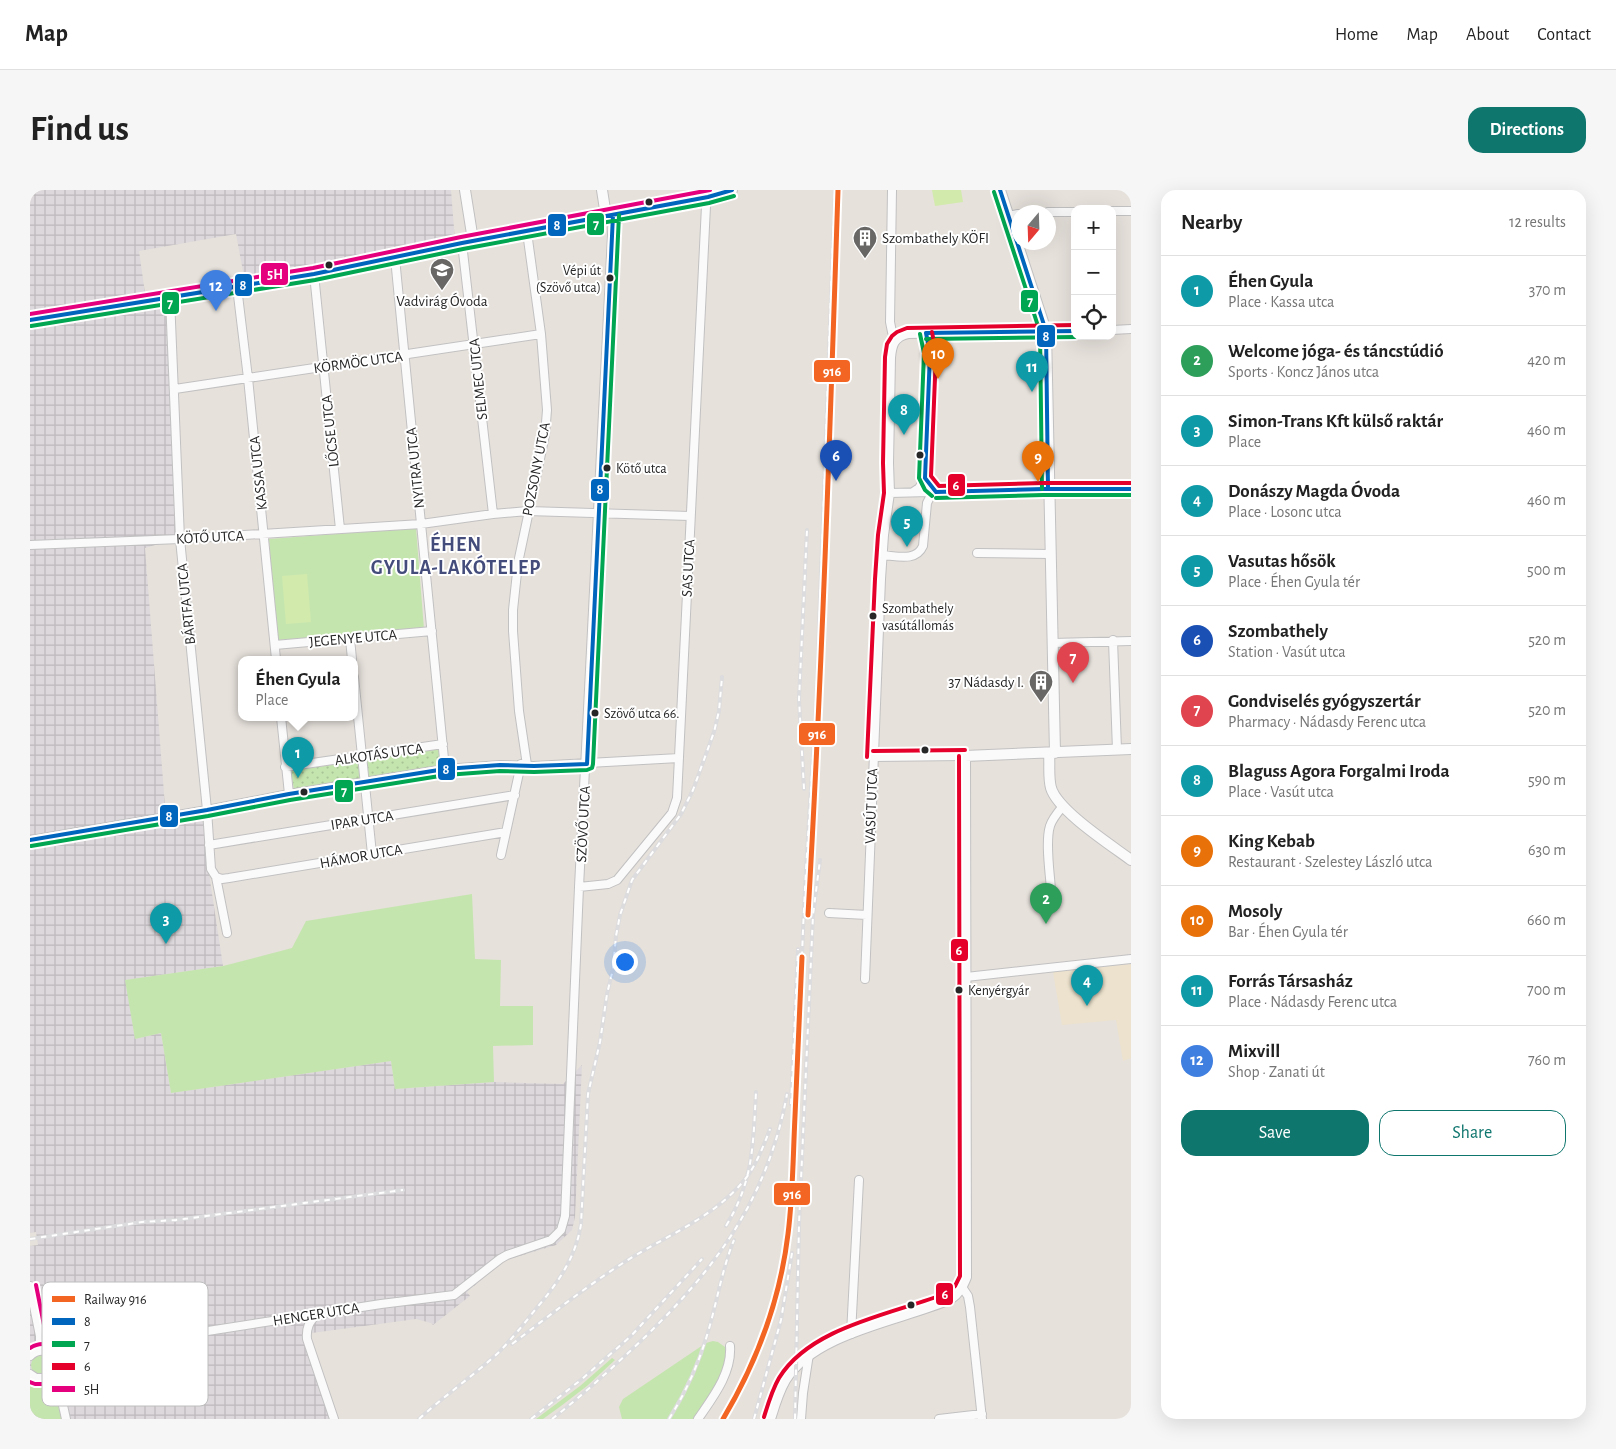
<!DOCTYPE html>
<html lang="en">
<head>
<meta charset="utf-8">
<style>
  :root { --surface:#fff; --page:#f6f6f6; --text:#222; --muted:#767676; --line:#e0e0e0; --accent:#0f766e }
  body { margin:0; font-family:"Alegreya Sans",sans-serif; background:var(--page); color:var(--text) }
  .controls { position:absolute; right:15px; top:15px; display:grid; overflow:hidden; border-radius:10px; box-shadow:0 5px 20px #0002 }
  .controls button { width:45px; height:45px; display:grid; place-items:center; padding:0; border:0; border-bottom:1px solid var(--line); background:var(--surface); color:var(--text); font:25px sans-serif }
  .compass { position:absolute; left:981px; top:15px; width:45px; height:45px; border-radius:50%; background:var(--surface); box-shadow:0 5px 20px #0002; rotate:199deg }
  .you { position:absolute; left:594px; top:771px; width:18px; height:18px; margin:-12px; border:4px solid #fff; border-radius:50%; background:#1a73e8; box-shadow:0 0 0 8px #1a73e833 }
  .badge { display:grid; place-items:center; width:32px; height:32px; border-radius:50%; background:var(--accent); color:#fff; font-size:16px; font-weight:700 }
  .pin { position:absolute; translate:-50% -41px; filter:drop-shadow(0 1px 2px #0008) }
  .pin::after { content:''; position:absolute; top:26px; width:18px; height:15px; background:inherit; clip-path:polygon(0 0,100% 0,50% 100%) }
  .popup { position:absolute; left:208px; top:466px; width:120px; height:65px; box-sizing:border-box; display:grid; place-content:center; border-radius:10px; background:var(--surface); filter:drop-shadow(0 1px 4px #0005); font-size:16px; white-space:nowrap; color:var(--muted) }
  .popup b { font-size:19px; color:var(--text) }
  .popup::after { content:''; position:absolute; left:50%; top:100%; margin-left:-10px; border:10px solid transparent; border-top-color:var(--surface) }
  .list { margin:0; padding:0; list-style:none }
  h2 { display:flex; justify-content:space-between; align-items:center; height:65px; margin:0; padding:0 20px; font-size:21px }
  h2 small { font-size:16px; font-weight:400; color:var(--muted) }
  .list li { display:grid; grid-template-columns:32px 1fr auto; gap:15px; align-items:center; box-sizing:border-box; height:70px; padding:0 20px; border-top:1px solid var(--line) }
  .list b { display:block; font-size:19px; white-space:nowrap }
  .list p { margin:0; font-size:16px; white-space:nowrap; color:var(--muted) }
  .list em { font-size:16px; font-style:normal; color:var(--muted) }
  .actions { display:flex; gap:10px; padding:15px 20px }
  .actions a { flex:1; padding:11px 0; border:1px solid var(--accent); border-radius:15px; text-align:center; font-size:18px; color:var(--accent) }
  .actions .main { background:var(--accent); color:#fff }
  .icon { flex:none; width:28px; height:28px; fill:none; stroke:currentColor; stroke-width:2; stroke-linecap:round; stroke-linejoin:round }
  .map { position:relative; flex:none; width:1101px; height:1229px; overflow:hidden; border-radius:15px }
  header { display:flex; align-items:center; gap:30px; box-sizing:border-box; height:70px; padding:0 25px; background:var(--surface); border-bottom:1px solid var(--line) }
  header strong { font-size:24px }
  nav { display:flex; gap:28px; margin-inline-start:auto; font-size:18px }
  .intro { display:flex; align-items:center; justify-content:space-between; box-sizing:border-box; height:120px; padding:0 30px }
  h1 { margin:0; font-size:35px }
  .button { padding:12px 22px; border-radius:15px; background:var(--accent); color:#fff; font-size:18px; font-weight:700 }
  main { display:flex; gap:30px; padding:0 30px }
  aside { flex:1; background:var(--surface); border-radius:15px; box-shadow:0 5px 20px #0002 }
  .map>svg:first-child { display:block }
  .industrial { fill:url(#industrial-grid) }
  .education { fill:#ece2cd }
  .grass { fill:#c5e5af }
  .park { fill:url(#park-dots) }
  .pitch { fill:#d2eaac }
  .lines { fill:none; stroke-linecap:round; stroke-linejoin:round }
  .street-casing { stroke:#c2c1c2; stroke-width:10 }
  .secondary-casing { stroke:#c2c1c2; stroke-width:12 }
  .street { stroke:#fbfafa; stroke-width:8 }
  .secondary { stroke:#fbfafa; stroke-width:10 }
  .rail-casing { stroke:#dcdbdd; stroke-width:4 }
  .rail { stroke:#fff; stroke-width:2; stroke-dasharray:5.5; stroke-linecap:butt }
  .bus-1-casing { stroke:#fff; stroke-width:8 }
  .bus-2-casing { stroke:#fff; stroke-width:8 }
  .bus-3-casing { stroke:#fff; stroke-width:8 }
  .bus-4-casing { stroke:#fff; stroke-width:8 }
  .bus-1 { stroke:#0065bd; stroke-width:4 }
  .bus-2 { stroke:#00a651; stroke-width:4 }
  .bus-3 { stroke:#e4002b; stroke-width:4 }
  .bus-4 { stroke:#e5007d; stroke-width:4 }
  .rail-1-casing { stroke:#fff; stroke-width:9 }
  .rail-1 { stroke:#f26522; stroke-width:5 }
  .bus-dot { fill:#262626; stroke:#fff; stroke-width:2 }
  .labels { text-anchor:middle; stroke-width:4; stroke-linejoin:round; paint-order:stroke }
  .bus-label { font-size:14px; fill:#262626; stroke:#fff; text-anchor:start }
  .poi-label { font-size:15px; fill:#262626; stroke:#fff; text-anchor:start }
  .street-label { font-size:15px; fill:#262626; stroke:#fff }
  .district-label { font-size:20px; font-weight:bold; letter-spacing:1px; fill:#434c7b; stroke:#fff }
  .key { fill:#fff; stroke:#bebebe; stroke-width:1 }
  .key-label { font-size:14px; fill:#262626 }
  .line-badge { stroke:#fff; stroke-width:2 }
  .badge-label { font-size:14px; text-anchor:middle; font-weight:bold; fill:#fff }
</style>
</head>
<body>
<header>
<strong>Map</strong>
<nav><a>Home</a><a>Map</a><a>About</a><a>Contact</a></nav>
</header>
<div class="intro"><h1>Find us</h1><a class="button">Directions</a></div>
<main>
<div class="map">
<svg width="1101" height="1229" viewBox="0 0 1101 1229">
  <defs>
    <pattern id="industrial-grid" width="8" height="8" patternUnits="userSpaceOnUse" patternTransform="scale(1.25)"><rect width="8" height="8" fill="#dcd8db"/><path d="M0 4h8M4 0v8" fill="none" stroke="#bdb9bc"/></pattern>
    <pattern id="park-dots" width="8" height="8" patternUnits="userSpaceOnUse" patternTransform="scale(1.25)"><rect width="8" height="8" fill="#c5e5af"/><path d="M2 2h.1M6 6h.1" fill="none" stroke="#a9c496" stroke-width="1.8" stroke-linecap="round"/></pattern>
  </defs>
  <rect width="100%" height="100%" fill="#e6e1db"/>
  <path class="industrial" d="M0 0H421L425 51 215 92 206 44 109 61 116 110 138 107 149 348 115 358 136 629 172 625 181 697 193 776 96 790 105 849 131 843 141 903 361 871 365 899 464 892 533 894 552 875 545 1027 542 1040 526 1055 473 1071 437 1102 440 1106 403 1135 401 1133 386 1129 282 1143 279 1145 297 1200 309 1229H0V1056L8 1055 6 1042 0 1043Z"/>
  <path class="education" d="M1101 774V868L1093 871 1086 830 1032 835 1023 782Z"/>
  <path class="grass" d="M386 338 394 439 247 450 239 349Z
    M442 704 445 769 471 770 470 816H503V855L463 856 464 892 365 899 361 871 141 903 131 843 105 849 95 790 193 776 262 758 276 731Z
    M683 1151 688 1152 695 1157C703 1176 675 1212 665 1229H592L589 1217 593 1209 676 1153Z
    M1 1175a10 10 0 1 1 20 0a10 10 0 1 1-20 0Z
    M582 1168 585 1170 557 1196 531 1216 513 1229H506L550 1196Z
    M0 1187 9 1192 24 1191 33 1229H0Z"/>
  <path class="park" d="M409 558 412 576 264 600 261 581Z"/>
  <path class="pitch" d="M902 0H931L933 12 905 16Z
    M277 384 281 432 256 434 252 386Z"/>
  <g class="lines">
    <defs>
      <path id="street" d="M862 0 860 132 862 142 866 150
        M1082 21H1101
        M1018 22H1045
        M979 26 988 24
        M432 53 463 324
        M365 68 415 579
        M284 84 310 339
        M207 97 218 188 246 469
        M140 108 150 349 177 620 181 679 186 687 197 743
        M1082 140 1101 139
        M145 199 511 144
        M883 302 889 298 895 288 900 163 896 143
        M860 303 1013 299H1101
        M0 355 150 349 391 334 463 324 498 321 660 326
        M947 363 1020 364
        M852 365C867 366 886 372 893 356L897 313 900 307 906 302
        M320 449 322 469
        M1083 450 1087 560
        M1022 453 1101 451
        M245 455 402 441
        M324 487 342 664
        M251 527 259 604
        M843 567 935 566
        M497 575 489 521 483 441V420L488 373 515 245 517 220 511 144 497 42
        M255 577 413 554
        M0 650 177 620 259 604 415 579 470 575 504 576 649 568
        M179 655 485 605
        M471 665 491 574
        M186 687 192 689 199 688 476 642
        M549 697 578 694 587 690 642 623 647 608 676 16 679 0
        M1021 700C1020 683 1015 652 1020 636 1022 629 1028 622 1033 616
        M799 723 837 725
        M936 787 1101 769
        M835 789 851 389 854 345 860 303 859 273 861 168C862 156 864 147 878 144L1045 141
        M0 1096 10 1146V1160
        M932 1097 938 1106 940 1117 952 1229
        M287 1124C279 1132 276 1138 277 1149L304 1229
        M821 1144 829 990
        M16 1162 107 1152 351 1114 424 1105 470 1069 477 1065 521 1050 531 1040 535 1026 549 697 583 25
        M0 1166C17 1150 35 1174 18 1188H6L0 1184
        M25 1179 36 1229
        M668 1229C683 1207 702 1183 700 1156
        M771 1229 773 1203 779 1164
        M909 1229 952 1224"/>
      <path id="secondary" d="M435 0 442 44
        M572 0 576 26
        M970 0 1016 141 1025 563
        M0 130 284 84 432 53 678 7 702 0
        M1019 563C1020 574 1018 587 1021 598 1028 621 1081 655 1101 670
        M740 1229C744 1216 748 1202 755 1190 784 1142 871 1130 920 1109 929 1103 932 1097 936 1087L935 566 1101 559"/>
    </defs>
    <use href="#street" class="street-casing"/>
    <use href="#secondary" class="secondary-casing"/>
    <use href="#street" class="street"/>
    <use href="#secondary" class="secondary"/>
    <defs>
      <path id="rail" d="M774 599 769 509 777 340
        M772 767C775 675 783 582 787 490 794 327 798 163 805 0
        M761 914 768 759
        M696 1036C724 990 723 954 726 902
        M0 1049 112 1032 146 1030 373 1000
        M482 1154C519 1126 554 1098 593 1073 636 1045 688 1027 719 984 728 970 734 955 740 939
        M389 1229C414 1206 443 1186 468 1163 481 1150 493 1135 505 1120 527 1094 546 1068 551 1034L558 904 570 852 577 804 583 779 586 746 590 725 602 690 651 624 663 600 684 542 689 521 692 487
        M501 1229 552 1189 601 1146 672 1069
        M522 1229C548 1209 573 1186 597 1164 678 1089 737 1015 757 904
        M639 1229C656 1202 669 1173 678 1142 687 1112 692 1079 704 1050
        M724 1229 751 1130 762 1063
        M765 1229 769 1034 783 725 790 670"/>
    </defs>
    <use href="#rail" class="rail-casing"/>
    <use href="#rail" class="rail"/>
    <defs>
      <path id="bus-1" d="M970 0 1016 141 1018 299
        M0 130 284 84 432 53 678 7 702 0
        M896 143 900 163 895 288 906 302
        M896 143 1045 141
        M906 302 1013 299H1101
        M557 574 583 25
        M0 650 177 620 259 604 415 579 470 575 504 576 557 574"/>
      <path id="bus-2" d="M964 2 1010 142 1012 299
        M1 136 285 90 433 59 679 13 704 6
        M890 144 894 163 889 288 895 300 902 306
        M896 149 1045 147
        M906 308 1013 305H1101
        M1 656 178 626 260 610 416 585 470 581 504 582 557 580 562 578 563 574 589 25"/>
      <path id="bus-3" d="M902 142 906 163 901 286 909 296 1013 293H1101
        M843 561 935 560
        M837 567 845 389 848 345 854 303 853 273 855 167 857 154 862 146 867 142 877 138 1045 135
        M734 1227C738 1214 742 1200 749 1188 781 1136 864 1124 917 1103L925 1096 930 1086 929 566"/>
      <path id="bus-4" d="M0 124 283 78 431 47 680 0
        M6 1095 16 1145V1160
        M0 1158C23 1143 43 1173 21 1194H5L0 1192"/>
    </defs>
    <use href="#bus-1" class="bus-1-casing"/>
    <use href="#bus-2" class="bus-2-casing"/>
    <use href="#bus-3" class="bus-3-casing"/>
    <use href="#bus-4" class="bus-4-casing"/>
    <use href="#bus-1" class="bus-1"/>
    <use href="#bus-2" class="bus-2"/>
    <use href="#bus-3" class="bus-3"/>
    <use href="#bus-4" class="bus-4"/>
    <defs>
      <path id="rail-1" d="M778 725C792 483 800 242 808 0
        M693 1229C727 1172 750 1110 758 1044 763 1005 763 966 765 926 767 873 770 820 772 767"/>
    </defs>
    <use href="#rail-1" class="rail-1-casing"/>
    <use href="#rail-1" class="rail-1"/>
  </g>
  <defs>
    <symbol id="building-pin" viewBox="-11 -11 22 30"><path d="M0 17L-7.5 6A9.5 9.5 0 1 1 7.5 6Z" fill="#696765" stroke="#fff"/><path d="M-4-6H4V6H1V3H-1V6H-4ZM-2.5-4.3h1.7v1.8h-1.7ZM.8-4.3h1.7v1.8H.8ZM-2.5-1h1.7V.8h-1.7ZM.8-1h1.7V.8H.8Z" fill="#fff"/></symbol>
    <symbol id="school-pin" viewBox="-11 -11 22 30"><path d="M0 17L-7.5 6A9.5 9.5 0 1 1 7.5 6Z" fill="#696765" stroke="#fff"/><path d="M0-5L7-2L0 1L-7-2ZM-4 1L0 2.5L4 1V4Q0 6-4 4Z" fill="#fff"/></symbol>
  </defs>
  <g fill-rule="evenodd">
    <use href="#building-pin" x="821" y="34" width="28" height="38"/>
    <use href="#school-pin" x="398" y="66" width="28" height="38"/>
    <use href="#building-pin" x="997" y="478" width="28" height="38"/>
  </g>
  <g class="bus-dot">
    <circle cx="619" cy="12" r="4.5"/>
    <circle cx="299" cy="75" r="4.5"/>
    <circle cx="580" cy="88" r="4.5"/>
    <circle cx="890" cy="265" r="4.5"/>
    <circle cx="577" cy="278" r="4.5"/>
    <circle cx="843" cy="426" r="4.5"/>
    <circle cx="565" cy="523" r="4.5"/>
    <circle cx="895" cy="560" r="4.5"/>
    <circle cx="274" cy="602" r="4.5"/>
    <circle cx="929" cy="800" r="4.5"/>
    <circle cx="881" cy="1115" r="4.5"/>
  </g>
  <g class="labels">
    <g class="bus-label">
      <text x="571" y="85" text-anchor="end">Vépi út<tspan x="571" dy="17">(Szövő utca)</tspan></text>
      <text x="586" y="283">Kötő utca</text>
      <text x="852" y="423">Szombathely<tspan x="852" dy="17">vasútállomás</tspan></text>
      <text x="574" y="528">Szövő utca 66.</text>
      <text x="938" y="805">Kenyérgyár</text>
    </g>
    <g class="poi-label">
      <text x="852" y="53">Szombathely KÖFI</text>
      <text x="412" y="116" text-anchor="middle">Vadvirág Óvoda</text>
      <text x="994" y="497" text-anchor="end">37 Nádasdy I.</text>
    </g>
    <g class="street-label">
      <text transform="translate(328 172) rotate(-8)" y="5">KÖRMÖC UTCA</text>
      <text transform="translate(448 189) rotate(-96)" y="5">SELMEC UTCA</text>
      <text transform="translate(300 241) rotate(-96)" y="5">LŐCSE UTCA</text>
      <text transform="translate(385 278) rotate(-96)" y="5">NYITRA UTCA</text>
      <text transform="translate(506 279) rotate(-79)" y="5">POZSONY UTCA</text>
      <text transform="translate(228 283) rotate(-96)" y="5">KASSA UTCA</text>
      <text transform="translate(180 347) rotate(-3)" y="5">KÖTŐ UTCA</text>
      <text transform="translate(658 378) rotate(-87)" y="5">SAS UTCA</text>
      <text transform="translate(156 414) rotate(-96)" y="5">BÁRTFA UTCA</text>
      <text transform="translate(323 448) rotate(-5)" y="5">JEGENYE UTCA</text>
      <text transform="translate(349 564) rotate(-8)" y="5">ALKOTÁS UTCA</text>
      <text transform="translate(841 616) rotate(-88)" y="5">VASÚT UTCA</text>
      <text transform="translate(332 630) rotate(-9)" y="5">IPAR UTCA</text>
      <text transform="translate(553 634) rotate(-87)" y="5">SZÖVŐ UTCA</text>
      <text transform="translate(331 666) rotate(-10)" y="5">HÁMOR UTCA</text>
      <text transform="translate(286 1124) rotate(-9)" y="5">HENGER UTCA</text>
    </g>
    <g class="district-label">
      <text x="426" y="361">ÉHEN<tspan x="426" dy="23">GYULA-LAKÓTELEP</tspan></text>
    </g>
  </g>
  <rect x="12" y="1092" width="166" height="124" rx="8" class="key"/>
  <rect x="22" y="1106" width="23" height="6" fill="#f26522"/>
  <rect x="22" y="1128" width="23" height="7" fill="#0065bd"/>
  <rect x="22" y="1151" width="23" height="6" fill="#00a651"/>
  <rect x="22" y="1173" width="23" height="7" fill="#e4002b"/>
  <rect x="22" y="1196" width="23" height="6" fill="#e5007d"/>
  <g class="key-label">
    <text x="54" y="1114">Railway 916</text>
    <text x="54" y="1136">8</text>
    <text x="54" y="1159">7</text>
    <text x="54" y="1181">6</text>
    <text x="54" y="1204">5H</text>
  </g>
  <g class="line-badge">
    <rect x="556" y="22" width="19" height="24" rx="5" fill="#00a651"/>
    <rect x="517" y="23" width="20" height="24" rx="5" fill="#0065bd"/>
    <rect x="230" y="72" width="29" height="24" rx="5" fill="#e5007d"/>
    <rect x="204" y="83" width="19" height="24" rx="5" fill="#0065bd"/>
    <rect x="990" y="99" width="19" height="24" rx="5" fill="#00a651"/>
    <rect x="131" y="101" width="19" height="24" rx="5" fill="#00a651"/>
    <rect x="1006" y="134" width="20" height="24" rx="5" fill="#0065bd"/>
    <rect x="783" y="169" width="38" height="24" rx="5" fill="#f26522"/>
    <rect x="917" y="283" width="19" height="24" rx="5" fill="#e4002b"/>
    <rect x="560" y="288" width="20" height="24" rx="5" fill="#0065bd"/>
    <rect x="768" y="532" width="38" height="24" rx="5" fill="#f26522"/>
    <rect x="407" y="567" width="19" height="24" rx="5" fill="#0065bd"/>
    <rect x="304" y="589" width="20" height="24" rx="5" fill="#00a651"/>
    <rect x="129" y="614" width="20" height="24" rx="5" fill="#0065bd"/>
    <rect x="920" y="748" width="19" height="24" rx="5" fill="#e4002b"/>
    <rect x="743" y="992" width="38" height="24" rx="5" fill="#f26522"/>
    <rect x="905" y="1092" width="19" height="24" rx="5" fill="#e4002b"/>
  </g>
  <g class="badge-label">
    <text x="566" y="39">7</text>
    <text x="527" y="40">8</text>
    <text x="245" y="89">5H</text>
    <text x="213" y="100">8</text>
    <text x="1000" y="116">7</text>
    <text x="140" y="118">7</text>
    <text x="1016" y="151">8</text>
    <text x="802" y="186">916</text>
    <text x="926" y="300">6</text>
    <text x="570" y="304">8</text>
    <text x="787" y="549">916</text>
    <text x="416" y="584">8</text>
    <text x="314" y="606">7</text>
    <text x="139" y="631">8</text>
    <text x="929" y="765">6</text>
    <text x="762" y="1009">916</text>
    <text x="915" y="1109">6</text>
  </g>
</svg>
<div class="controls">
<button>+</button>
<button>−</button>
<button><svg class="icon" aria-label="locate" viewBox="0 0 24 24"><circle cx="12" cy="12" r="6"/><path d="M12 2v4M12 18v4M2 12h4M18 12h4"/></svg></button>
</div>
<svg class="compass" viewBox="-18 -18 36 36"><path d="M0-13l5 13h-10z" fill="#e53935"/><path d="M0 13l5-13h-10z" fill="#767676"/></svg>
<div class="you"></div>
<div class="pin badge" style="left:268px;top:588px;background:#0f9aa8">1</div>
<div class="popup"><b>Éhen Gyula</b>Place</div>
<div class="pin badge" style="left:1016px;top:734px;background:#2e9e5b">2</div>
<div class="pin badge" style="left:136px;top:754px;background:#0f9aa8">3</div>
<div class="pin badge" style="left:1057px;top:816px;background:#0f9aa8">4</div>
<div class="pin badge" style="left:877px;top:357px;background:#0f9aa8">5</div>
<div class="pin badge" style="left:806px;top:291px;background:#1a4fb4">6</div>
<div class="pin badge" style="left:1043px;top:493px;background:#e0444e">7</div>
<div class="pin badge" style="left:874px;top:245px;background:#0f9aa8">8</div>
<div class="pin badge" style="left:1008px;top:292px;background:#e8710a">9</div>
<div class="pin badge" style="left:908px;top:189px;background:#e8710a">10</div>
<div class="pin badge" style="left:1002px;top:202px;background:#0f9aa8">11</div>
<div class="pin badge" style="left:186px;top:121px;background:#3f7fe0">12</div>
</div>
<aside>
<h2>Nearby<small>12 results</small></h2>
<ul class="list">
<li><span class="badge" style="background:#0f9aa8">1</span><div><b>Éhen Gyula</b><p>Place · Kassa utca</p></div><em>370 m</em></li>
<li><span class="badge" style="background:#2e9e5b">2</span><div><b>Welcome jóga- és táncstúdió</b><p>Sports · Koncz János utca</p></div><em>420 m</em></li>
<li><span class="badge" style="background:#0f9aa8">3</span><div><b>Simon-Trans Kft külső raktár</b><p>Place</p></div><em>460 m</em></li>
<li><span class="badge" style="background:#0f9aa8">4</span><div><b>Donászy Magda Óvoda</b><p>Place · Losonc utca</p></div><em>460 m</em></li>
<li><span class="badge" style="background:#0f9aa8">5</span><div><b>Vasutas hősök</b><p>Place · Éhen Gyula tér</p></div><em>500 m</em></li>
<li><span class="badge" style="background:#1a4fb4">6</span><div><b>Szombathely</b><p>Station · Vasút utca</p></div><em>520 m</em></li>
<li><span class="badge" style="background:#e0444e">7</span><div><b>Gondviselés gyógyszertár</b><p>Pharmacy · Nádasdy Ferenc utca</p></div><em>520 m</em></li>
<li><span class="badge" style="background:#0f9aa8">8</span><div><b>Blaguss Agora Forgalmi Iroda</b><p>Place · Vasút utca</p></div><em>590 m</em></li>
<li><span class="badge" style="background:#e8710a">9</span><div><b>King Kebab</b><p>Restaurant · Szelestey László utca</p></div><em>630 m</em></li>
<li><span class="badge" style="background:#e8710a">10</span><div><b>Mosoly</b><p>Bar · Éhen Gyula tér</p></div><em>660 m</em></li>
<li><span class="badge" style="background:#0f9aa8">11</span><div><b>Forrás Társasház</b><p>Place · Nádasdy Ferenc utca</p></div><em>700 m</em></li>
<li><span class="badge" style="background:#3f7fe0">12</span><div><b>Mixvill</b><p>Shop · Zanati út</p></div><em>760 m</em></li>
</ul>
<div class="actions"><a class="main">Save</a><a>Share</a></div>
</aside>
</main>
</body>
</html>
